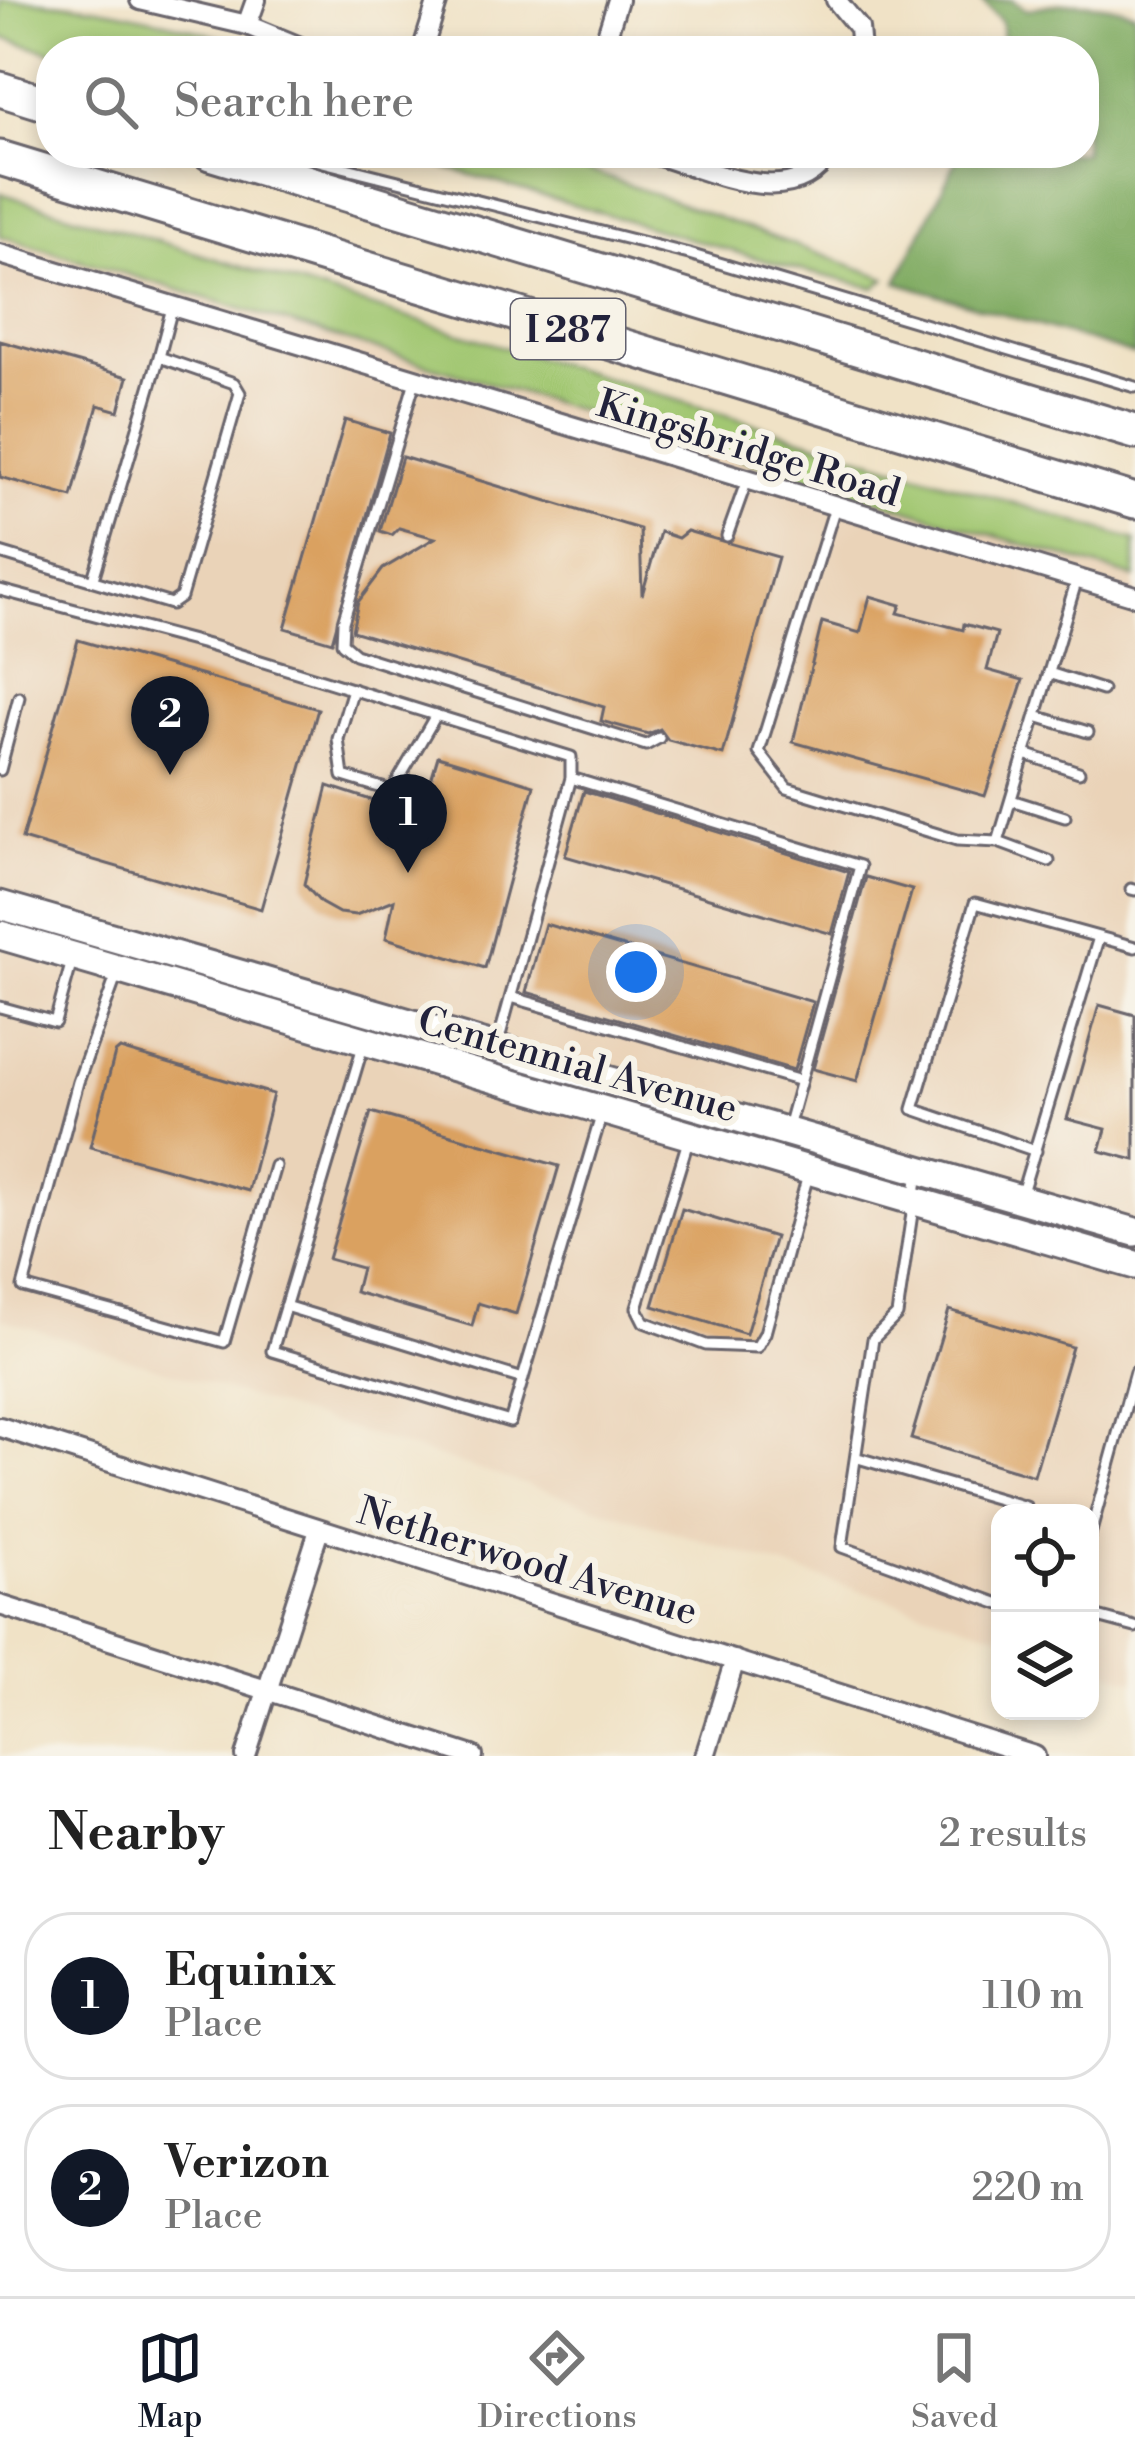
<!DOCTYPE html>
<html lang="en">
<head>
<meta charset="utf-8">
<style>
  :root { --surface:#fff; --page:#f2f2f2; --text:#222; --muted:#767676; --line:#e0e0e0; --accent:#111827 }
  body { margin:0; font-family:"Libre Bodoni",serif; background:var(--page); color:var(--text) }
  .controls { position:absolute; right:36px; bottom:36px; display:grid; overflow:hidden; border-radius:24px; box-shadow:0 6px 18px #0003 }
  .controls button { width:108px; height:108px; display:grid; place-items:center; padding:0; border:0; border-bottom:3px solid var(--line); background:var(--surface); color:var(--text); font:60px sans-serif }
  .you { position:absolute; left:636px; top:972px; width:42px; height:42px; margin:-30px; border:9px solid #fff; border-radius:50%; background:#1a73e8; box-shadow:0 0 0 18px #1a73e833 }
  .badge { display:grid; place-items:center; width:78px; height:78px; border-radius:50%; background:var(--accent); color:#fff; font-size:39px; font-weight:700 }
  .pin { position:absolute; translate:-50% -99px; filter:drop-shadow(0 3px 6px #0008) }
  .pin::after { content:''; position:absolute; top:63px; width:42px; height:36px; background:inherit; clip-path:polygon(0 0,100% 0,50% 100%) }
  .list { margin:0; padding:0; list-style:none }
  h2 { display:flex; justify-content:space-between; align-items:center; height:156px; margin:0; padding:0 48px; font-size:51px }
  h2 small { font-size:39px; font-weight:400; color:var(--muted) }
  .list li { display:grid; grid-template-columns:78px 1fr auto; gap:36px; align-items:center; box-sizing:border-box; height:168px; margin:0 24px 24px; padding:0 24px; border:3px solid var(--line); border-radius:48px }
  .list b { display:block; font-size:45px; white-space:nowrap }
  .list p { margin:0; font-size:39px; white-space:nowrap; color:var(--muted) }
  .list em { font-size:39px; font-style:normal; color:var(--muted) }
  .icon { flex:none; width:66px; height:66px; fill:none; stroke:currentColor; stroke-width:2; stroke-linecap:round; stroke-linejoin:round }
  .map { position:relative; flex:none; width:1135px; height:1756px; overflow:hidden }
  .search { position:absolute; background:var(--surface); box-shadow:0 6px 18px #0003; left:36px; right:36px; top:36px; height:132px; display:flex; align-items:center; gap:30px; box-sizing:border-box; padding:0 42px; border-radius:48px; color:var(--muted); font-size:45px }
  .sheet { height:540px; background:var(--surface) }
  nav { display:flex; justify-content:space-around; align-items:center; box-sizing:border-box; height:168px; border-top:3px solid var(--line); background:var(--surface); font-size:33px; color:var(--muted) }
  nav a { display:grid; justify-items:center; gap:6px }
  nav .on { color:var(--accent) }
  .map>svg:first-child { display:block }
  .built { fill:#ead3b8 }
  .green { fill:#a2c772; stroke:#627456; stroke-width:3 }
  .forest { fill:#81ac64; stroke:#526750; stroke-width:3 }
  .building { fill:#daa161 }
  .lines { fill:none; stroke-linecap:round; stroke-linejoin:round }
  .service-casing { stroke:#6a656c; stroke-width:15 }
  .minor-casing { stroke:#6a656c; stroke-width:24 }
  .secondary-casing { stroke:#6a656c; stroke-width:33 }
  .motorway-casing { stroke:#6a656c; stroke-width:39 }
  .service { stroke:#fff; stroke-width:9 }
  .minor { stroke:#fff; stroke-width:18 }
  .secondary { stroke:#fff; stroke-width:27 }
  .motorway { stroke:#fff; stroke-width:33 }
  .labels { text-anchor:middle; stroke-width:12; stroke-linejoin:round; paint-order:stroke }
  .shield { fill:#f7f3e8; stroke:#62616f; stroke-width:3 }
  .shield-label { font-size:36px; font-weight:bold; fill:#22223b }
  .street-label { font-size:39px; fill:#22223b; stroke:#f7f3e8 }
</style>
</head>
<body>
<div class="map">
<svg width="1135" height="1756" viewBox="0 0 1135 1756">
  <rect width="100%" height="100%" fill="#f7f3e8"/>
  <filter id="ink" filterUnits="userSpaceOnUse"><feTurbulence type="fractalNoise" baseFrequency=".00833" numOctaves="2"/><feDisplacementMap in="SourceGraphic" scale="24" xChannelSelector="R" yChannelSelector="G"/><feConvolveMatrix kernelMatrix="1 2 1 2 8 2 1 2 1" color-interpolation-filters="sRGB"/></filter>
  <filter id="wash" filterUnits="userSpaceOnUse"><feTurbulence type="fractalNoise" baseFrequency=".004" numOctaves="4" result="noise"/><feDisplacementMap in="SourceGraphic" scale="48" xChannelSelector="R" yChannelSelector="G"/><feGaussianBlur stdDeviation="2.7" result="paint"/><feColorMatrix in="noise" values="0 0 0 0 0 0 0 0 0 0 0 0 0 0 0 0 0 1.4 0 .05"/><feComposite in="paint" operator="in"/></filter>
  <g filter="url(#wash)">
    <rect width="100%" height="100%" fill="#f0e2c6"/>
    <path class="built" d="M0 236 1135 578V1681L1090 1665V1513H1000V1635L0 1318Z"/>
    <path class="green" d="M0 0C88 0 177 21 261 51L51 52 0 37Z
      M396 153H540L886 278 875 288 787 267Z
      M0 193 1135 540V578L0 236Z"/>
    <path class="forest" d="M981 0H1011L1027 10C1058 0 1101 1 1135 13V355L897 282 960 153H1084V51H1003L1002 22Z"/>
    <g id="blocks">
      <path class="building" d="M0 341 128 377 119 411 98 405 72 497 0 477Z
        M345 420 390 433 332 642 285 628Z
        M402 457 640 529 642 595 660 532 678 538 687 531 778 557 723 755 668 740 660 729 648 734 601 721 604 707 352 631 358 602 383 569 435 538 399 528 392 535 380 531Z
        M870 596 901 605 898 613 963 630 964 624 997 633 987 670 1023 680 985 796 793 742 822 622 860 633Z
        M78 640 318 709 261 909 22 839Z
        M438 756 534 785 485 968 386 938 394 900 356 915 339 913 321 903 304 884 328 786 420 816Z
        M584 791 849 872 832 934 565 856Z
        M866 877 912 890 857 1081 813 1069Z
        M545 924 813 1002 794 1070 526 992Z
        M1099 1005 1135 1015V1160L1100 1151 1106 1129 1067 1119Z
        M120 1049 273 1094 248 1191 90 1147 115 1053Z
        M371 1112 559 1166 516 1314 478 1303 472 1326 355 1292 361 1268 328 1259Z
        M682 1209 775 1237 746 1334 653 1306Z
        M949 1310 1072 1347 1034 1476 911 1439Z"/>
    </g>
  </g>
  <g filter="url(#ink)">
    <use href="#blocks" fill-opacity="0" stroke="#6a656c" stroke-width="3"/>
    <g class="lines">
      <defs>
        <path id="service" d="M287 153 689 254 1135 387
          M415 381 343 622 342 643 355 654 646 745 659 738
          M835 507 759 752 787 788 957 840 998 842 1077 579
          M727 536 747 480
          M0 553 171 604 181 597 240 393 234 383 159 357 172 308
          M93 579 159 357
          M0 590 212 646 571 757V778L497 1046
          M1049 673 1102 690
          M353 689 338 739 343 776 392 791 436 715
          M1036 716 1088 732
          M1025 754 1079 772
          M0 770 19 697
          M571 778 860 866 787 1131
          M1011 800 1065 817
          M998 842 1049 861
          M1131 889 1135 890
          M117 974 78 1082 23 1287 224 1342 275 1166
          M511 997 801 1081
          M0 1007 55 1022 72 961
          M363 1046 272 1351 510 1422 602 1113
          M688 1141 637 1308 644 1322 706 1345 757 1347 765 1333 808 1175
          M1036 1151 913 1109 975 903 1135 947
          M918 1173 897 1315 873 1339 842 1547 1000 1604
          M1021 1196 1099 937
          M285 1306 523 1379
          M858 1458 1026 1507 1024 1513
          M1090 1535 1135 1372
          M1090 1615 1135 1627"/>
        <path id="minor" d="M140 0 247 25 310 51
          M836 0 859 28 861 51
          M247 25 256 0
          M422 51 438 0
          M602 51 618 0
          M649 153C705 167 792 216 829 153
          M0 254 1135 596
          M0 1427 1035 1756
          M0 1605 473 1756
          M246 1756 319 1530
          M705 1756 735 1660"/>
        <path id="secondary" d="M0 905 1135 1232
          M0 935 1135 1265"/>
        <path id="motorway" d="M0 89 51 105
          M210 153 1135 432
          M0 158 1135 501"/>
      </defs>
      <use href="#service" class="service-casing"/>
      <use href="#minor" class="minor-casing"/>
      <use href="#secondary" class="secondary-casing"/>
      <use href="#motorway" class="motorway-casing"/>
      <use href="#service" class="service"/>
      <use href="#minor" class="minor"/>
      <use href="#secondary" class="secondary"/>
      <use href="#motorway" class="motorway"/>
    </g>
  </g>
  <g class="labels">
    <rect class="shield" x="511" y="299" width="114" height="60" rx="9"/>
    <g class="shield-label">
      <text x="568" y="342">I 287</text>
    </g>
    <g class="street-label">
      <text transform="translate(749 447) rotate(17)" y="14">Kingsbridge Road</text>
      <text transform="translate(578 1063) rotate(16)" y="14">Centennial Avenue</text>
      <text transform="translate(528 1560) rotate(17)" y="14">Netherwood Avenue</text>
    </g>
  </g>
</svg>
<div class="controls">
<button><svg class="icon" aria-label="locate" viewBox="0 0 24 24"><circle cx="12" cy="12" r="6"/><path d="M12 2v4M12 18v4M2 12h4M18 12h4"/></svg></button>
<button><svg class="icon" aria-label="layers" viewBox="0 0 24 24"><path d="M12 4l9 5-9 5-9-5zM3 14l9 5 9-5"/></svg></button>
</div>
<div class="you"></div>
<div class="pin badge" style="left:408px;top:873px">1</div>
<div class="pin badge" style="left:170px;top:775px">2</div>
<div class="search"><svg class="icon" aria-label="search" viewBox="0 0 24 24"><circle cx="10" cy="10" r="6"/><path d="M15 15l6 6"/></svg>Search here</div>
</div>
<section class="sheet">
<h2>Nearby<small>2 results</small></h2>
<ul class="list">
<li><span class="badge">1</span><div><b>Equinix</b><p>Place</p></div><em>110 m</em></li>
<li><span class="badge">2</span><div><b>Verizon</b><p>Place</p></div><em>220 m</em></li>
</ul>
</section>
<nav>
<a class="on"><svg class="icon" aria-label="map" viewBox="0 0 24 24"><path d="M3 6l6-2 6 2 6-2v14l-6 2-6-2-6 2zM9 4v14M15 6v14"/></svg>Map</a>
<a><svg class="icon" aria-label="directions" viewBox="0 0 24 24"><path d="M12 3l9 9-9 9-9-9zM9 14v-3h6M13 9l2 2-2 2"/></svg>Directions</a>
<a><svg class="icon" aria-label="saved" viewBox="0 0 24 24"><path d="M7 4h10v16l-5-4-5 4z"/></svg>Saved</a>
</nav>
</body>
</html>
